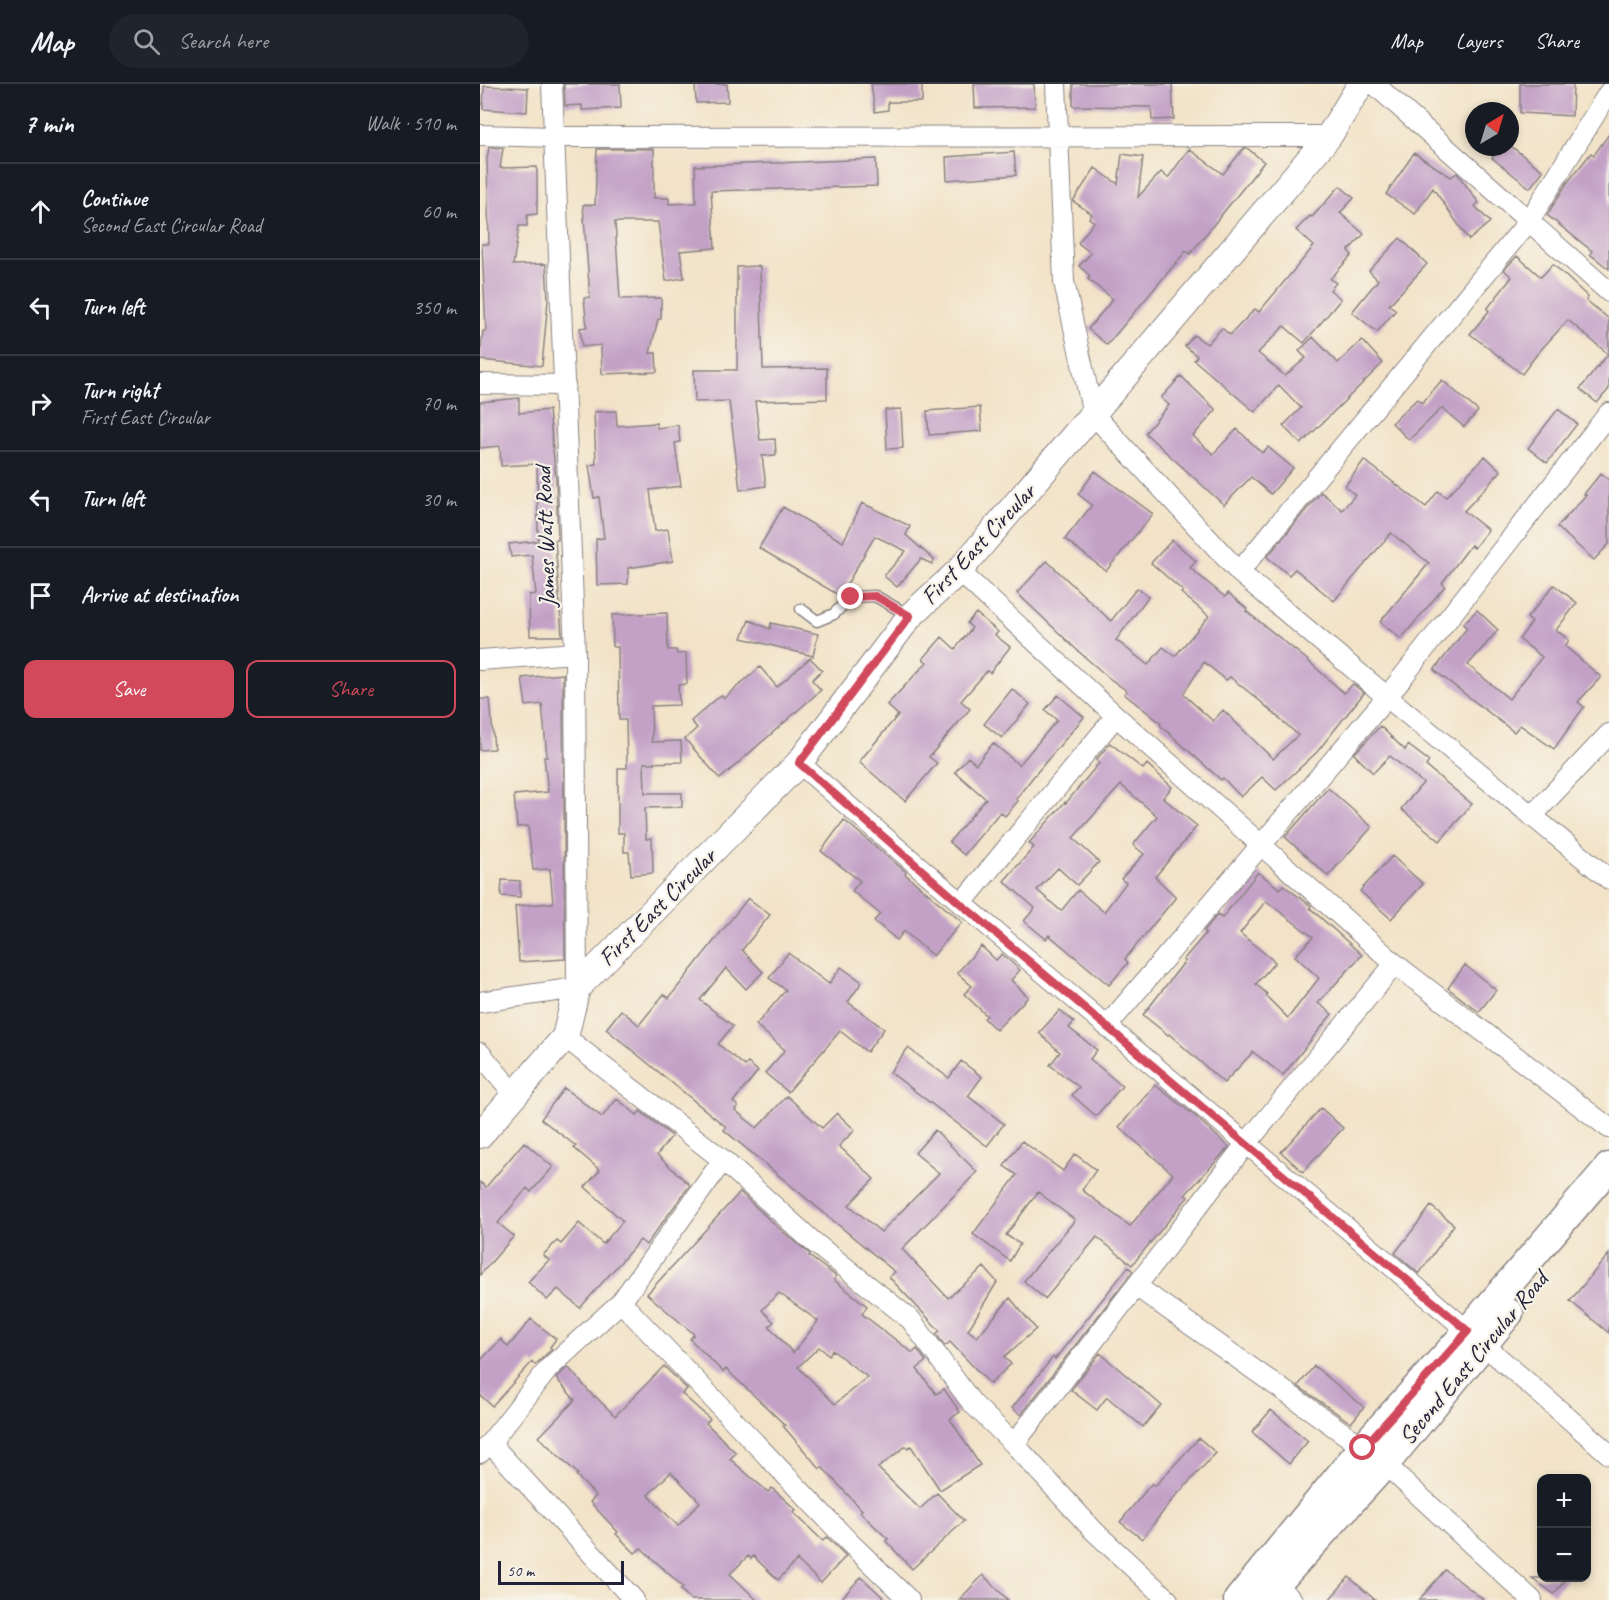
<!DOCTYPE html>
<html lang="en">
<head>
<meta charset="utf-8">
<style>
  :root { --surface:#171b24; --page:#20242c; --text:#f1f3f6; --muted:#9ea1a6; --line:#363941; --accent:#d1495b }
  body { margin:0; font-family:Caveat,sans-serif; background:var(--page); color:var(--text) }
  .controls { position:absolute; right:18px; bottom:18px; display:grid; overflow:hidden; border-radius:12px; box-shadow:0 3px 9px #0003 }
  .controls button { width:54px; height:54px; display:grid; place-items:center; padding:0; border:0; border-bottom:2px solid var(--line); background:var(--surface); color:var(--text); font:30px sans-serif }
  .compass { position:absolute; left:985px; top:18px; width:54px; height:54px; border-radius:50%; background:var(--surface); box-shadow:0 3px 9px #0003; rotate:38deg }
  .scale { position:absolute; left:18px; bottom:15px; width:126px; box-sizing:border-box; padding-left:6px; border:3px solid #22223b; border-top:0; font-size:16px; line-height:21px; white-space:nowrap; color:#22223b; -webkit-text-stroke:4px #f7f3e8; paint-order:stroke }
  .stop { position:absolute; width:18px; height:18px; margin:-14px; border:4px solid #d1495b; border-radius:50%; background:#fff }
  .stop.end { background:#d1495b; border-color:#fff; box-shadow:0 2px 6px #0008 }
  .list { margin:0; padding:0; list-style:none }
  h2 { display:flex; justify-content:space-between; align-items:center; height:78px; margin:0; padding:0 24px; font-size:26px }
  h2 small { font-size:20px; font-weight:400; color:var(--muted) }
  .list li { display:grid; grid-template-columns:39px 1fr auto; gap:18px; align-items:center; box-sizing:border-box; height:96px; padding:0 24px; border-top:2px solid var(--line) }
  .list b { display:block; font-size:22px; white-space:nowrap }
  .list p { margin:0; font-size:20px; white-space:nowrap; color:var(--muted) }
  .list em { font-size:20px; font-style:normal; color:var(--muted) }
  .actions { display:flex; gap:12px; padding:18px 24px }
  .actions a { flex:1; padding:14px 0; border:2px solid var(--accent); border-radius:12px; text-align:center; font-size:21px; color:var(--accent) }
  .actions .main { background:var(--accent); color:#fff }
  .icon { flex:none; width:33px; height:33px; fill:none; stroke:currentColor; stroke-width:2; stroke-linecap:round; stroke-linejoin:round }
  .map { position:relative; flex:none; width:1129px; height:1516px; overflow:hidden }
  header { display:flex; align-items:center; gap:36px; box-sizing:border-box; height:84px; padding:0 30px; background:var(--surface); border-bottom:2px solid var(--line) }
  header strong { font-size:28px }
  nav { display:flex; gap:33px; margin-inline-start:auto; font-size:21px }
  .search { width:420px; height:54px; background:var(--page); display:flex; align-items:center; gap:15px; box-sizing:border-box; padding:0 21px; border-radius:33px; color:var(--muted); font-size:22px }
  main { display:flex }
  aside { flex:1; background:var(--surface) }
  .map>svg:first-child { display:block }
  .building { fill:#c3a1c7; fill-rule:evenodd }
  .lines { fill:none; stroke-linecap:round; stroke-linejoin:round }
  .service-casing { stroke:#8a8282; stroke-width:13 }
  .minor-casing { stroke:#8a8282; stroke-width:22 }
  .tertiary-casing { stroke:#8a8282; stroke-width:28 }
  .secondary-casing { stroke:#8a8282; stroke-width:31 }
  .service { stroke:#fff; stroke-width:10 }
  .minor { stroke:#fff; stroke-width:20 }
  .tertiary { stroke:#fff; stroke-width:26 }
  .secondary { stroke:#fff; stroke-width:28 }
  .route { stroke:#d1495b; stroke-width:8 }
  .labels { text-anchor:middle; stroke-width:4.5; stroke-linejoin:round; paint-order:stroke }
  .street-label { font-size:24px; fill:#22223b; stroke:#f7f3e8 }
</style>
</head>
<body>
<header>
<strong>Map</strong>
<div class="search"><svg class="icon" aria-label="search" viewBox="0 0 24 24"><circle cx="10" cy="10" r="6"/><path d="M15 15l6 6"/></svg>Search here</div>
<nav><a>Map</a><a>Layers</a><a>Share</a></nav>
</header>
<main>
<aside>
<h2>7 min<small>Walk · 510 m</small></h2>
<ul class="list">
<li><svg class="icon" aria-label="ahead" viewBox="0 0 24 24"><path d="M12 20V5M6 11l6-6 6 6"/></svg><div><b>Continue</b><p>Second East Circular Road</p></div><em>60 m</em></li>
<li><svg class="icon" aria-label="left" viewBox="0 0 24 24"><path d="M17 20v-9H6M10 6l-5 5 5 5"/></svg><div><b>Turn left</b></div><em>350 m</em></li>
<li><svg class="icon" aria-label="right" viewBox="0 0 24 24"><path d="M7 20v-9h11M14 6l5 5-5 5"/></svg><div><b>Turn right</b><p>First East Circular</p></div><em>70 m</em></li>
<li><svg class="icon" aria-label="left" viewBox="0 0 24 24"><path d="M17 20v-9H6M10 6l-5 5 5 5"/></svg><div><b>Turn left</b></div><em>30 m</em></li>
<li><svg class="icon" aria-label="arrive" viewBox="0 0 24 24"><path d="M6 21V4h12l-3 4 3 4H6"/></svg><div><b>Arrive at destination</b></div></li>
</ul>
<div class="actions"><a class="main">Save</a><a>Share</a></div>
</aside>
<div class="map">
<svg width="1129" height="1516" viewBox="0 0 1129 1516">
  <rect width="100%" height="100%" fill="#f7f3e8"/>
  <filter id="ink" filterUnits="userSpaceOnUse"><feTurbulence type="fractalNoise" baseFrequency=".0167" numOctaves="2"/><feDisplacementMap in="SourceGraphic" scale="12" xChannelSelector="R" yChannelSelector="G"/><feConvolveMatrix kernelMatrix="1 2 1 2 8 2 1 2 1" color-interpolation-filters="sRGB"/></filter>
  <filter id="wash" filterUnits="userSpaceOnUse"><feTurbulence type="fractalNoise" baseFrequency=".008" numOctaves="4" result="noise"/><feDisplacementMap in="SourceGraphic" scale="24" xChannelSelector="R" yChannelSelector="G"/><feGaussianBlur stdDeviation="1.35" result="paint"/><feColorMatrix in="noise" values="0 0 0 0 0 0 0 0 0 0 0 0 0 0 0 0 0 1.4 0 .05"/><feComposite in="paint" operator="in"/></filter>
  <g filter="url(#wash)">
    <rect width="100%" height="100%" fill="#f2e3c8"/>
    <g id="blocks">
      <path class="building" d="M84 0H140L141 24 102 26V21L85 22Z
        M215 0H247L248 18 216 19Z
        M391 0H442V18H408V26L395 28Z
        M494 0H554L555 23 495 24Z
        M593 0H692L694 35 672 36 671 23 593 22Z
        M1040 0H1093L1092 32 1040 29Z
        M4 2 48 4 47 28 3 25Z
        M1129 50V185L1110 170 1112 167 1067 131 1087 99 1111 69 1114 71Z
        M9 63 23 64 20 84 57 83V130L47 131V142H39L33 181 66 180 68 216 62 282 0 276 3 247H6L2 160H9L7 75Z
        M1021 63H1032L1063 87 1050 104 1012 74Z
        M764 64H767L784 78 710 170 706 167 627 261 608 245 633 215 608 195 610 192 599 182 611 169 598 159 614 138 609 134 612 130 593 117 615 84 638 100 642 70 663 73 658 113 681 88 688 94 709 65 743 90Z
        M117 65H174V114H189V120L216 119 215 82 396 75 397 102 231 107 235 164 200 167 204 194 186 197 178 138H135L140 215 181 214V235H178L170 269H176L177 288 122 290 121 261 102 263 100 244 107 243 104 214 110 213 103 121H115Z
        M534 68 536 91 467 96 466 73Z
        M934 69 971 93 977 89 999 119 995 122 1010 138 989 156 953 104 935 130 906 110Z
        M860 102 874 114 860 129 884 150 868 167 872 171 850 195 856 199 850 206 861 215 824 259 804 242 778 269 805 292 826 274 819 267 833 253 858 279 882 256 903 279 821 360 803 342 821 324 799 301 775 328 714 276 717 272 705 262 714 251 727 260 742 244 750 251 775 225 779 228 834 162 816 146 830 132 832 133Z
        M920 154 947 180 909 221 916 226 897 248 872 228 898 196 889 187Z
        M1037 172 1061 193 1073 180 1108 213 1106 216 1129 235V305L1117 319 1100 305 1128 270 1088 236 1057 270 1042 290 990 250 1009 227 1007 225 1032 193 1024 186Z
        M280 182 283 285 347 284V315L275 317 280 356 295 355 296 371 282 372 286 402 260 406 249 317 215 318 214 286H257V183Z
        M701 292 736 326 713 352 733 370 757 345 782 369 788 363 813 384 791 410 771 393 744 421 665 349 689 321 681 314Z
        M962 296 998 327 984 343 962 324 929 356 912 339 937 315 942 319Z
        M39 314V329L69 326 76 395 78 456H75L82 552H50L49 511 56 510 52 471 31 473 29 460 58 457 57 380 21 382 20 362 0 364V318Z
        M500 323 502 347 449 351 447 327Z
        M421 325 423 364 407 365 405 326Z
        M1078 325 1097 340 1067 379 1048 364Z
        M136 327 137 342 176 339 177 344 198 341 200 358 195 359 201 402 170 406 175 447 188 445 193 477 148 484V500L117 501 116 455 124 454 119 413 114 414 109 381 116 380 114 328Z
        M1005 372 1021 387 984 427 1008 446 994 464 991 461 962 499 965 502 921 555 900 538 949 479 911 449 854 517 815 485 809 491 787 473 841 408 862 426 875 411 865 402 884 376 946 423 958 407 966 413Z
        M615 387 673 430 626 487 585 455 612 421 598 410Z
        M1121 389 1129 396V460L1114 476 1077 443 1106 411 1104 410Z
        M382 419 430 442 426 451 454 476 452 480 441 475 417 503 404 492 426 467 395 452 360 512 279 464 303 423 363 458Z
        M692 456 716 477 710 484 745 513 748 509 767 525 766 527 825 574 864 609 873 600 884 609 837 668 796 706 782 693 761 713 743 694 741 696 680 641 681 639 644 610 647 607 629 594 598 567 537 509 567 477 631 537 657 504 668 513 636 556 668 581 683 563 695 572 729 532 701 509 703 507 671 479ZM724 578 746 596 750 593 780 617 818 651 793 675 743 626 733 637 703 610Z
        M1074 501 1097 519 1076 546 1089 556 1085 562 1121 593 1098 618 1104 623 1074 665 1040 641 1034 648 954 586 987 544 983 540 997 526 1018 546 988 581 1029 615 1062 573 1039 555 1052 538 1047 534Z
        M187 529 188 566H196L197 570 206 569 207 600 198 601 199 621 171 622 172 658 201 657 202 678 164 679 165 709H202V723L165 724 166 755 172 754 173 789 151 791 149 768H144V749H138V684H147L146 636H139L138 563H133L132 531Z
        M496 529 518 548 515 551 530 563 510 589 507 587 481 617 490 625 449 673 457 679 425 717 379 678 418 631 407 621 447 578 443 575 462 553 475 565 492 544 487 539Z
        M269 536 290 545 291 539 338 550 333 572 262 554Z
        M330 574 342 586 332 596 341 606 240 695 205 655 217 644 211 637 241 611 244 614 280 583 297 603Z
        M83 590 85 875 39 878 35 822 73 819 70 785 53 786 48 742 37 743 34 711 68 708 64 673H67L62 620 46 622 42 594Z
        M532 605 550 620 522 654 504 640Z
        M578 611 604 633 553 693 536 715 538 717 525 732 520 728 484 771 469 758 506 715 475 688 488 673 496 680 513 659 539 681 577 636 565 626Z
        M0 615H10L14 665 0 666Z
        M900 642 925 666 928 661 949 677 946 682 992 720 960 757 921 725 943 699 910 672 893 689 874 670Z
        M630 659 663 685 667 680 692 703 683 714 717 742 675 793 696 813 645 875 648 879 629 901 569 851 566 855 544 837 555 824 524 797 554 763 549 759 585 718 586 719 619 679 616 676ZM641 701 677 732 653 761 664 770 641 795 646 799 624 828 598 806 581 827 557 806 578 784 597 801 619 778 593 754Z
        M848 704 892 743 848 792 805 753Z
        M364 736 426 788 425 790 482 838 453 872 424 847 417 856 394 837 400 830 372 807 380 797 341 767Z
        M912 772 943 800 911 835 880 807Z
        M778 788 800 805 803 801 831 822 830 824 882 871 838 919 852 930 803 991 773 968 744 999 689 950 688 951 663 931 705 877 703 876 726 849 724 847 737 831 742 834ZM786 817 833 853 815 872 839 894 808 934 786 912 787 910 776 900 795 878 760 849Z
        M22 796 40 797V813L21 812Z
        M268 814 290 831 262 866 283 888 266 905 246 884 220 916 253 942 238 960 265 982 268 979 278 987 253 1018 258 1022 255 1026 277 1044 307 1012 342 1044 357 1029 375 1046 359 1062 394 1095 369 1121 401 1148 459 1089 435 1069 455 1046 497 1088 422 1165 468 1214 504 1183 517 1198 488 1246 497 1253 530 1214 556 1245 524 1273 531 1280 510 1300 470 1258 465 1262 456 1250 460 1247 409 1193 415 1188 244 1046 246 1043 126 945 141 926 159 941 184 910 189 914Z
        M501 862 516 876 522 870 540 886 531 896 548 913 516 946 504 934 507 932 484 910 492 902 477 889Z
        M308 869 349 900 361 883 382 898 368 918 404 945 387 968 360 947 308 1008 285 989 305 966 276 941 306 906 289 894Z
        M985 881 1016 906 999 928 968 904Z
        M580 926 594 938 589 944 617 966 610 975 642 1002 616 1032 592 1011 599 1003 570 981 580 968 559 949Z
        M428 964 469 994 481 977 502 993 488 1012 524 1040 507 1062 410 988Z
        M675 1001 715 1032 749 1063 705 1111 708 1113 652 1181 617 1153 565 1215 544 1197 595 1136 558 1108 526 1151 540 1160 530 1177 493 1150 537 1091 524 1082 542 1057 583 1087 595 1070 616 1086 602 1106 650 1142 693 1090 639 1043Z
        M84 1004 122 1033 137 1015 157 1031 160 1027 192 1052 177 1071 210 1101 166 1161 160 1156 100 1224 78 1205 67 1216 48 1198 69 1176 63 1171 77 1157 81 1160 99 1139 123 1160 143 1137 105 1103 120 1086 94 1064 96 1062 61 1035Z
        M841 1024 863 1044 823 1088 801 1068Z
        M44 1058 73 1083 51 1108 47 1104 18 1139 34 1152 0 1191V1098L6 1103Z
        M260 1108 295 1141 330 1170 329 1172 356 1192 354 1196 387 1222 382 1230 433 1269 437 1265 446 1277 437 1285 456 1310 464 1305 480 1328 470 1335 500 1381 460 1406 431 1362 428 1364 426 1362 398 1384 440 1425 457 1409 484 1437 432 1485 406 1457 408 1455 380 1428 382 1426 342 1383 340 1385 303 1342 305 1341 246 1285 243 1288 210 1255 214 1250 167 1210ZM299 1209 338 1237 313 1269 289 1242 294 1238 282 1226ZM339 1263 349 1271 352 1266 387 1293 355 1320 318 1283Z
        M951 1122 974 1141 939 1190 915 1169Z
        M1129 1170V1249L1090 1217Z
        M648 1183 653 1187 541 1331 532 1324 573 1273 575 1275Z
        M51 1235 76 1255 70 1263 72 1265 55 1281 52 1278 12 1322 0 1311V1277L21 1255 28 1263Z
        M620 1269 681 1321 663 1343 627 1313 617 1326 591 1306Z
        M184 1282 207 1305 202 1310 230 1335 226 1339 256 1369 250 1375 288 1408 292 1404 316 1426 313 1428 343 1457 347 1453 366 1472 341 1499 317 1476 298 1496 273 1472 271 1475 268 1472 250 1490 277 1516H211L200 1505 203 1503 161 1464 155 1469 136 1450 138 1448 110 1418 116 1412 96 1391 98 1390 59 1353 95 1316 76 1294 88 1283 114 1313 115 1312 135 1332ZM191 1388 220 1418 198 1442 168 1411Z
        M834 1282 884 1323 871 1339 818 1302Z
        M791 1326 828 1357 809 1380 772 1348Z
        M719 1354 736 1369 692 1416 662 1455 640 1438 672 1399 675 1402Z
        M965 1486 1004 1516H939Z
        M503 1491 528 1516H479Z
        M381 1493 406 1516H360Z
        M869 1493 895 1516H849Z
        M1052 1494H1087L1074 1510Z"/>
    </g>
  </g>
  <g filter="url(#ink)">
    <use href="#blocks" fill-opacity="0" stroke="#8a8282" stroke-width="1.5"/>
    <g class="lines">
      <defs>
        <path id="service" d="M321 525 337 537 354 530 371 513 395 512 430 532"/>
        <path id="minor" d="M576 0 584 198 613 330 759 488 907 613 1129 795
          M894 0 1129 208
          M0 51 75 53 849 52
          M0 300 85 301
          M479 487 636 632 915 880 1129 1044
          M759 488 1049 137 1129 8
          M0 576 95 569
          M319 679C586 913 863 1135 1129 1370
          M1052 732 1129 650
          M481 820 636 632
          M0 918 97 904 95 569 72 0
          M627 942 907 613 1129 329
          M85 953 243 1076 331 1156 431 1236 492 1319 534 1360 614 1447 688 1516
          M0 969 35 1011
          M656 1202 883 1363
          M141 1218 370 1459 429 1516
          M10 1359 154 1516
          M534 1360 766 1060 915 880
          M0 1369 10 1359 69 1284 141 1218 243 1076
          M905 1380 1052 1516
          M795 1501 812 1516"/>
        <path id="tertiary" d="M0 1051 85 953 97 904 319 679 430 532 479 487 849 52 881 0"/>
        <path id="secondary" d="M758 1516 883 1363 988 1247 1129 1083
          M782 1516 905 1380 1029 1229"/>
      </defs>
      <use href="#service" class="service-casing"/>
      <use href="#minor" class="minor-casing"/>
      <use href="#tertiary" class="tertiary-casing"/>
      <use href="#secondary" class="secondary-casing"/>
      <use href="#service" class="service"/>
      <use href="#minor" class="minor"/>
      <use href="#tertiary" class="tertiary"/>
      <use href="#secondary" class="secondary"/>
    </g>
  </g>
  <g class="lines" filter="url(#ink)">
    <path class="route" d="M371 513 395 512 430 532 319 679 481 820 988 1247 883 1364"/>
  </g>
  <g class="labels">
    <g class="street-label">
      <text transform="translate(65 453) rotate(-92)" y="8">James Watt Road</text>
      <text transform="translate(498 460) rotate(-47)" y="8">First East Circular</text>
      <text transform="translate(177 823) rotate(-45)" y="8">First East Circular</text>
      <text transform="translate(993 1274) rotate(-50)" y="8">Second East Circular Road</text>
    </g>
  </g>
</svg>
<div class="controls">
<button>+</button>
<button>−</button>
</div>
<svg class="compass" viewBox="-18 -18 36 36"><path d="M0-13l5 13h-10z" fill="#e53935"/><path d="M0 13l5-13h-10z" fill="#9ea1a6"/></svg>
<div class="scale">50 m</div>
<div class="stop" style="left:883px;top:1364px"></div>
<div class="stop end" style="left:371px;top:513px"></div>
</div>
</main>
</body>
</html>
